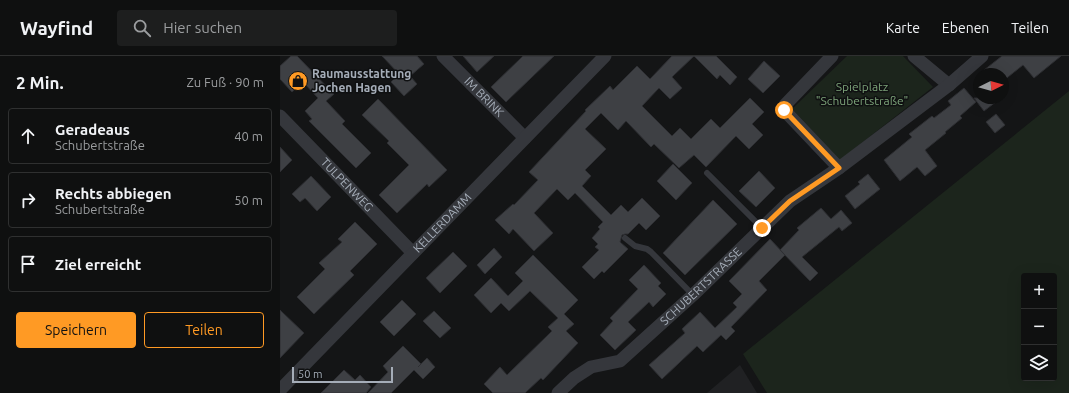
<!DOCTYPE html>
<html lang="de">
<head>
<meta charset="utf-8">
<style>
  :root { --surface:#0f1010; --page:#1d1e1e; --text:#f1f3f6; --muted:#9b9d9f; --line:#2f3030; --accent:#ff9a24 }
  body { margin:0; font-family:Ubuntu,sans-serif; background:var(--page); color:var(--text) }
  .controls { position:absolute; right:12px; bottom:12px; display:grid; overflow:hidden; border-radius:4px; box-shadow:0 4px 16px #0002 }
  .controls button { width:36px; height:36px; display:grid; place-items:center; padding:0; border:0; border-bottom:1px solid var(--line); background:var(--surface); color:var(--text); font:20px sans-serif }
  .compass { position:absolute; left:693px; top:12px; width:36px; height:36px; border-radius:50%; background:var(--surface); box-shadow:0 4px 16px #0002; rotate:85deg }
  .scale { position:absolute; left:12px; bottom:10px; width:101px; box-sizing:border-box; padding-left:4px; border:2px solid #a5adb8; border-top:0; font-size:11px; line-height:14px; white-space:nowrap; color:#a5adb8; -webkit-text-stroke:3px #0f1011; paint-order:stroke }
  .stop { position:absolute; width:12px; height:12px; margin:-9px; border:3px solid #ff9a24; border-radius:50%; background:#fff }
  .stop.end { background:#ff9a24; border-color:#fff; box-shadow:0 1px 4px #0008 }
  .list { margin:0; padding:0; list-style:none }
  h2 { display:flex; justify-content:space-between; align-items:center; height:52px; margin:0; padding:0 16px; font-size:17px }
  h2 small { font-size:13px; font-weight:400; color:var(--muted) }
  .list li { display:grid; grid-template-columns:26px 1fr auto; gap:12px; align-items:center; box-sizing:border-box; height:56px; margin:0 8px 8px; padding:0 8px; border:1px solid var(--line); border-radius:4px }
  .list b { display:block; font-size:15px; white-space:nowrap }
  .list p { margin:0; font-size:13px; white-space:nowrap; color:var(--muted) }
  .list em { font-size:13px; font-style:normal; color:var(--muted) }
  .actions { display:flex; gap:8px; padding:12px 16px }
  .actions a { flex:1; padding:9px 0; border:1px solid var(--accent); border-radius:4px; text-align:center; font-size:14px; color:var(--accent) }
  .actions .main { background:var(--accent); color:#111 }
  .icon { flex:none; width:22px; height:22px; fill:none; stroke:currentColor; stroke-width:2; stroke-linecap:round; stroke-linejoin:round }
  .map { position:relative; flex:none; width:789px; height:337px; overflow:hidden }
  header { display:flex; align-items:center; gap:24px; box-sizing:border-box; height:56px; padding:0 20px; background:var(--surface); border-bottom:1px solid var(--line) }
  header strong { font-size:19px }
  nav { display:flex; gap:22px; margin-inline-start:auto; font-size:14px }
  .search { width:280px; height:36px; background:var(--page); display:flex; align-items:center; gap:10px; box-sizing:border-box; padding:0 14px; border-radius:4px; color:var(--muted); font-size:15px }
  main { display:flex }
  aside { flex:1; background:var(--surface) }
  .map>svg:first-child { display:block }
  .built { fill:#202123 }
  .green { fill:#1c251c; fill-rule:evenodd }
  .building { fill:#3e4044; stroke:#2e2f33 }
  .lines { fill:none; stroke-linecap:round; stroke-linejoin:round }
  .service { stroke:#35373c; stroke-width:6 }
  .minor { stroke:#35373c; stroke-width:13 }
  .route { stroke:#ff9a24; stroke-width:5 }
  .labels { text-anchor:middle; stroke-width:3; stroke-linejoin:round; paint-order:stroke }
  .poi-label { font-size:12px; font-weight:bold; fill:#a5adb8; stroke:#0f1011; text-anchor:start }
  .park-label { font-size:12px; fill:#7da47a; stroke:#0f1011 }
  .street-label { font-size:12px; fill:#a5adb8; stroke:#0f1011 }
</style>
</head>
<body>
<header>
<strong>Wayfind</strong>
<div class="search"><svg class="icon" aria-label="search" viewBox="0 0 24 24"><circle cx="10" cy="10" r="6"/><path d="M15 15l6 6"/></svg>Hier suchen</div>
<nav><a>Karte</a><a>Ebenen</a><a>Teilen</a></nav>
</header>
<main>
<aside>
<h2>2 Min.<small>Zu Fuß · 90 m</small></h2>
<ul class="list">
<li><svg class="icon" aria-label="ahead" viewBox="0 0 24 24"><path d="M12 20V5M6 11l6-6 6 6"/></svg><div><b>Geradeaus</b><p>Schubertstraße</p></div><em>40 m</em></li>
<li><svg class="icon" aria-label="right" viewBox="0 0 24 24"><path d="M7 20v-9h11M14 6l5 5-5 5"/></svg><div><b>Rechts abbiegen</b><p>Schubertstraße</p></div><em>50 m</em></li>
<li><svg class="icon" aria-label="arrive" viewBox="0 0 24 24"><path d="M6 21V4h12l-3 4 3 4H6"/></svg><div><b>Ziel erreicht</b></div></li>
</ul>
<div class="actions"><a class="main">Speichern</a><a>Teilen</a></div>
</aside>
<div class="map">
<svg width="789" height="337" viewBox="0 0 789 337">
  <rect width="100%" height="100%" fill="#141516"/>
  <path class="built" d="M460 309 477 337H427Z"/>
  <path class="green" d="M567 0H623L653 31 560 104 512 53Z
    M789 35V337H487L463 298ZM744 220H774V322H744Z"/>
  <path class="building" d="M11 0H17L54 38 46 45 65 65 62 68 91 97 76 112 29 65 32 63 25 55 38 42 23 26 12 36 0 23V10Z
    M102 0H137L144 8 130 20 137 28 124 40 111 26 119 18Z
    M183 0H214L197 16Z
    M243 0H274L226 46 211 31Z
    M392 0H414L392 21 402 32 390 43 379 32 362 50 392 80 400 72 411 83 431 63 440 72 470 42 484 56 472 68 483 79 469 93 456 80 426 111 414 99 399 112 374 88 371 91 346 65 338 74 321 57 305 73 326 93 305 114 311 120 302 130 331 159 341 149 348 156 362 142 380 160 366 174 359 167 348 178H345L342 179 340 186 348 193 324 217 322 215 314 223 302 211 319 194 315 191 318 188 312 182 320 173 318 171 323 166 295 137 288 144 277 133 254 157 273 177 254 195 233 173 229 178 215 164 233 148 234 149 258 124 249 116 306 55 305 54 330 30 333 34 357 10 370 23Z
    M414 0H436L457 21 450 29 440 19 437 23Z
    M722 0H781L754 22 743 9 723 25V18H699Z
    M484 5 500 20 483 37 468 23Z
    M684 32 696 46 680 60 682 62 665 76 666 77 645 94 657 110 645 120 637 111 620 125 604 104 632 81 629 78 652 60 654 62 671 49 668 45Z
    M694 42H721L704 55Z
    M98 43 167 114 149 131 147 128 117 157 99 139 129 109 107 87 109 85 82 59Z
    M716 58 725 69 715 77 706 66Z
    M0 91 12 104 0 116Z
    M393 108 412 127 396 144 377 125Z
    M479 115 495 132 476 151 459 135Z
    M588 118 600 133 575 153 565 140 580 128 578 126Z
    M31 120 51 141 37 155 25 142 20 146 12 138Z
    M433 144 457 168 405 219 383 197Z
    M541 152 551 163 561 154 572 167 562 175 559 171 522 201 538 217 530 225 500 194 519 174 517 172Z
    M75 166 97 188 70 215 74 219 34 258 17 241 45 213 39 207 62 186 58 183Z
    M490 183 505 199 479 225 487 234 451 271 455 275 446 284 441 279 423 296 417 290 382 323 369 309 405 277 402 273 420 256 435 272 457 251 453 247 462 238 449 225Z
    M214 192 222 201 205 218 197 209Z
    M173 196 187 210 160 237 146 222Z
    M253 199 298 244 284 258 294 268 286 275 298 287 263 324 261 322 245 337H213L204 328 220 311 227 319 272 275 268 271 278 262 250 235 229 255 221 247 211 257 194 239 211 222 228 240 243 225 235 217Z
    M364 209 381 227 378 230 386 238 373 251 369 246 348 266 356 274 335 294 320 279 333 265 330 262 358 233 349 224Z
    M122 244 136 258 114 280 100 266Z
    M0 254 24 277 0 302Z
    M154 255 171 272 160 282 143 265Z
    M123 290 141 308 138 311 147 302 155 311 143 323 134 314 111 337H88L108 316 103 310Z
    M64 314 75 324 80 319 91 331 86 337H41Z"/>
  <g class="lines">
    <path class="service" d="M427 117 482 172
      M345 182 355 190 367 193 371 196 413 239"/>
    <g class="minor">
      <path id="s1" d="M163 0 245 82"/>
      <path d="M552 0 505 49 504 54 559 112"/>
      <path d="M634 0 669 29"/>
      <path id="s2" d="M0 60 133 197"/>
      <path id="s3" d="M0 334 325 0"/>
      <path id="s4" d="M278 337 294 322 311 311 340 305 413 239 510 145 559 112 669 29 702 0"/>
    </g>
  </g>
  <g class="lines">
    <path class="route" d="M482 172 510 145 559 112 504 54"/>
  </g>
  <defs>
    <symbol id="shop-disc" viewBox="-11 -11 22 22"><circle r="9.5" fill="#ff9a24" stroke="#0f1011"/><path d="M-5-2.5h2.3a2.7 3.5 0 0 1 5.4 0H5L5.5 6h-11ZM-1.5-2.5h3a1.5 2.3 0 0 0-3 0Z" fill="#111"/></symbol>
  </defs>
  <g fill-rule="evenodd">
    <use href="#shop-disc" x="7" y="14" width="22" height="22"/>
  </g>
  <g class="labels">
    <g class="poi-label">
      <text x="32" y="22">Raumausstattung<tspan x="32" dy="14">Jochen Hagen</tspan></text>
    </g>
    <g class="park-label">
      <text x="582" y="35">Spielplatz<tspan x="582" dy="14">"Schubertstraße"</tspan></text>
    </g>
    <g class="street-label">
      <text dy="4" stroke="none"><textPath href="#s1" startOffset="58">IM BRINK</textPath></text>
      <text dy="4" stroke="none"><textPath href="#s2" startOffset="96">TULPENWEG</textPath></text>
      <text dy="4" stroke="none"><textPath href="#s3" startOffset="233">KELLERDAMM</textPath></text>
      <text dy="4" stroke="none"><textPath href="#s4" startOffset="182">SCHUBERTSTRASSE</textPath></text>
    </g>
  </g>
</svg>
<div class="controls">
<button>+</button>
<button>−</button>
<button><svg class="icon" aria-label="layers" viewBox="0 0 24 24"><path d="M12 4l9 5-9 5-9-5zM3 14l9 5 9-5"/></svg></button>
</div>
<svg class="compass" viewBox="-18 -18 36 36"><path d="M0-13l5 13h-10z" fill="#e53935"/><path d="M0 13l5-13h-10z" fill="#9b9d9f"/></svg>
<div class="scale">50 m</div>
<div class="stop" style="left:504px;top:54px"></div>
<div class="stop end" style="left:482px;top:172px"></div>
</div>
</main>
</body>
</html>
